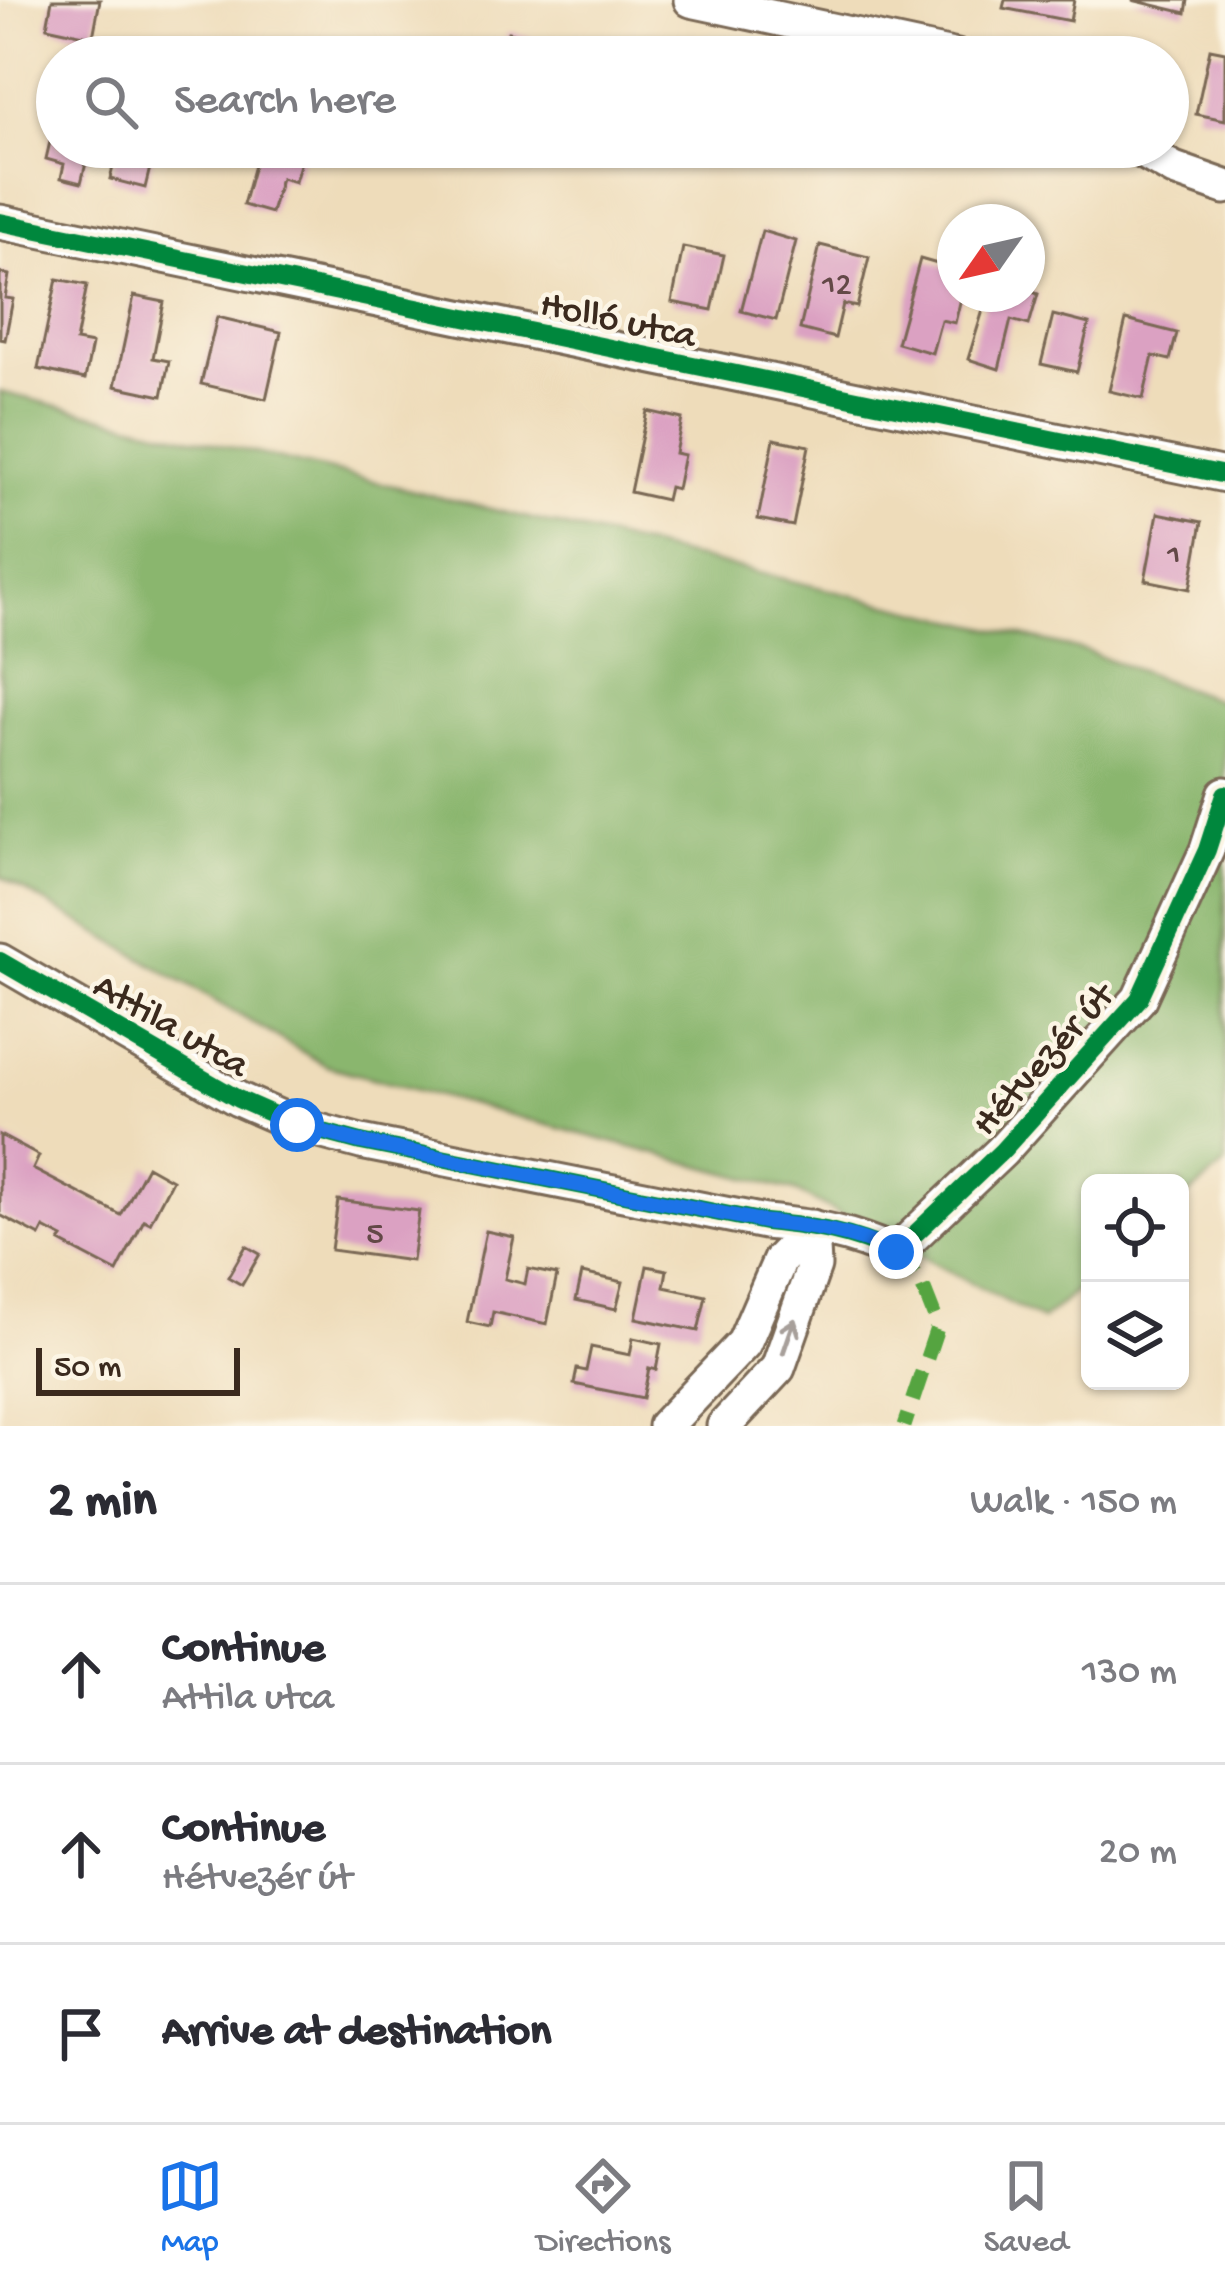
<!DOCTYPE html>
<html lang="en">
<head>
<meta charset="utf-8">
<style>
  :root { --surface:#fff; --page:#f7f7f7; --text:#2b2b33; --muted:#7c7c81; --line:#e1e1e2; --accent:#1a73e8 }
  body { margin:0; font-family:"Gochi Hand",sans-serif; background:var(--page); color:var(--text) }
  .controls { position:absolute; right:36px; bottom:36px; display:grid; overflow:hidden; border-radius:18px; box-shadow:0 3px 9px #0004 }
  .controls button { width:108px; height:108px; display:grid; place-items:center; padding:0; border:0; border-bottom:3px solid var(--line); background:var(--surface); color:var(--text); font:60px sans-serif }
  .compass { position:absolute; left:937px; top:204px; width:108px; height:108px; border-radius:50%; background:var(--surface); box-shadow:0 3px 9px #0004; rotate:236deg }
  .scale { position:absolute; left:36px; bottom:30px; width:204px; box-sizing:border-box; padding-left:12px; border:6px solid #3b2a1e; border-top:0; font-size:33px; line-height:42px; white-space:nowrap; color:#3b2a1e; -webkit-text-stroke:9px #fcf5e5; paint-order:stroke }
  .stop { position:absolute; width:36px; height:36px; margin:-27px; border:9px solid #1a73e8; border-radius:50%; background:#fff }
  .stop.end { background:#1a73e8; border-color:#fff; box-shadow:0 3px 12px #0008 }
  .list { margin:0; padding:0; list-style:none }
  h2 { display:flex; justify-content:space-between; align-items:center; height:156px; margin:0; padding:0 48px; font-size:51px }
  h2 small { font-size:39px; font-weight:400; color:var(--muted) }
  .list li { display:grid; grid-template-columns:78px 1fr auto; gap:36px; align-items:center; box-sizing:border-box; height:180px; padding:0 48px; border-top:3px solid var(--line) }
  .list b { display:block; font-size:45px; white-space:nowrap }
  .list p { margin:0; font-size:39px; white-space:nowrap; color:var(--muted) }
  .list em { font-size:39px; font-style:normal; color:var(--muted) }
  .icon { flex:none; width:66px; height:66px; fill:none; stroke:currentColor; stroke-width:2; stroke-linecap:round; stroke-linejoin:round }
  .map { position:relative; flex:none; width:1225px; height:1426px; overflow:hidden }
  .search { position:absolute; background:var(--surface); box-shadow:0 3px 9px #0004; left:36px; right:36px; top:36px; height:132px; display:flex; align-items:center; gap:30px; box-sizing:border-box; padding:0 42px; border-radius:66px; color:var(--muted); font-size:45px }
  .sheet { height:696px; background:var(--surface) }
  nav { display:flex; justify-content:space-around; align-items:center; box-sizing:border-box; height:168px; border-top:3px solid var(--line); background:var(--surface); font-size:33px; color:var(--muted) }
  nav a { display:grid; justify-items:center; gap:6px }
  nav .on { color:var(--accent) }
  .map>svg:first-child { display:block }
  .forest { fill:#8ab66e; stroke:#627046; stroke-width:3 }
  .building { fill:#dba1c2 }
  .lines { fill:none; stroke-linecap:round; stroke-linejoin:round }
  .street-casing { stroke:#7a6855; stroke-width:39 }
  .street { stroke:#fff; stroke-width:33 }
  .quiet { stroke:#54a441; stroke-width:15; stroke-dasharray:30 15; stroke-linecap:butt }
  .cycleway-casing { stroke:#fcf5e5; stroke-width:26 }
  .cycleway { stroke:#00873e; stroke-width:18 }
  .oneway { stroke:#a79f9a }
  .route { stroke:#1a73e8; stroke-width:15 }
  .labels { text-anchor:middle; stroke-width:9; stroke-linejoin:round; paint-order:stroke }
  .number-label { font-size:33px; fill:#634847 }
  .street-label { font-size:39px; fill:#3b2a1e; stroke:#fcf5e5 }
</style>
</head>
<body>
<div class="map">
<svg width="1225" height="1426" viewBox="0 0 1225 1426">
  <rect width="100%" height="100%" fill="#fcf5e5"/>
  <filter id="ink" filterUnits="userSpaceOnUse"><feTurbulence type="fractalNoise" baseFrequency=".00833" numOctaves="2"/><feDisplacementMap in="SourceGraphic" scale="24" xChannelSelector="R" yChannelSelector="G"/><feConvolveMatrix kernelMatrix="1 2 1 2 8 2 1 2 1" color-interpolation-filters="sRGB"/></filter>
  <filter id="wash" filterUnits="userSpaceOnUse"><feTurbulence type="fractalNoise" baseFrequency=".004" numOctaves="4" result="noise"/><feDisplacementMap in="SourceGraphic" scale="48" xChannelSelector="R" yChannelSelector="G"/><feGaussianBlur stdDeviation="2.7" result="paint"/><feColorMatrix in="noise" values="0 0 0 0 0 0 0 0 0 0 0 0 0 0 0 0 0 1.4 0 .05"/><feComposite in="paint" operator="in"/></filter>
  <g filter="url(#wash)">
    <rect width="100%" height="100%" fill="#eedcba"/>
    <path class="forest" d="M0 392 1085 651 1225 703V1165L1180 1203V1183H1090V1279L1042 1320 795 1191 327 1066 0 876Z"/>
    <g id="blocks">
      <path class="building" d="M52 0H100L93 37 47 27Z
        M1005 0H1074L1070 21 1003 8Z
        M1132 0H1188L1186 13Z
        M508 32 530 37 525 57H502Z
        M1210 49 1225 52V120L1196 114Z
        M55 120 57 147H90L81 183 61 178 64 164 46 159Z
        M118 147H155L145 188 110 179Z
        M259 147H289L288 151H304L295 182 281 178 271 213 243 205Z
        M762 231 796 241 776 320 741 311Z
        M820 245 869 257 857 307 843 304 835 338 800 329Z
        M683 247 724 255 712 310 672 302Z
        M920 259 955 269V294H962L955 323 941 320 932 353 897 343Z
        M0 273 9 275 5 298 13 299 5 340 0 339Z
        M57 279 87 285 76 341 92 344 85 379 38 369Z
        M1027 290 1038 294 1029 325 1011 320 999 369 968 359 988 294H1027Z
        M134 296 164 302 153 358 169 361 162 396 115 386Z
        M1053 315 1089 324 1077 372 1041 364Z
        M217 317 281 332 266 399 201 384Z
        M1126 320 1177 333 1170 360 1153 356 1143 399 1109 391Z
        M647 411 682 419 675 453 684 455 677 489 669 487 666 500 630 492Z
        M774 439 809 446 793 526 758 519Z
        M1158 513 1202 522 1190 589 1145 580Z
        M0 1135 39 1156 33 1169 121 1215 147 1166 172 1180 150 1223 144 1220 117 1272 60 1242 63 1238 44 1228 40 1236 0 1215Z
        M338 1200 419 1211 412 1261 331 1250Z
        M486 1231 514 1237 505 1279 525 1284 528 1269 557 1275 547 1324 493 1312 490 1327 467 1322Z
        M246 1246 260 1254 242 1285 228 1277Z
        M647 1266 667 1270 664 1287 706 1296 698 1331 636 1318Z
        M582 1273 623 1282 616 1309 576 1300Z
        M633 1338 661 1344 656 1370 649 1368 643 1398 574 1384 577 1369 586 1371 591 1347 630 1355Z"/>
    </g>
  </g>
  <g filter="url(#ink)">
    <use href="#blocks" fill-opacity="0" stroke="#7a6855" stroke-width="3"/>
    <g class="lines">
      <defs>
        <path id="street" d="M691 0 957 57
          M1135 147 1174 169 1225 187
          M0 222 1225 475
          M0 961 238 1099 297 1125 361 1142 765 1222C816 1227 849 1232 895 1253L1002 1151 1139 999 1207 850 1225 794
          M665 1426 744 1343 780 1260 812 1227
          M724 1426 778 1368 814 1266 812 1227"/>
      </defs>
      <use href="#street" class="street-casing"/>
      <use href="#street" class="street"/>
      <path class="quiet" d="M895 1253 921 1282 938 1325 904 1426"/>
      <defs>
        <path id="cycleway" d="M0 222 1225 475
          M0 961 238 1099 297 1125 361 1142 765 1222C816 1227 849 1232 895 1253L1002 1151 1139 999 1207 850 1225 794"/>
      </defs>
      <use href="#cycleway" class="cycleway-casing"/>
      <use href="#cycleway" class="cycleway"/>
    </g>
    <defs><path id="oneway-shaft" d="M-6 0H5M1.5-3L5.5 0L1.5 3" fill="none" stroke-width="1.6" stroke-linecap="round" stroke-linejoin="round" transform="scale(3)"/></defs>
    <use class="oneway" href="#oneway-shaft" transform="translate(789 1336) rotate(-71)"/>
  </g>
  <g class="lines" filter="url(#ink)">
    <path class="route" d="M297 1125 361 1142 765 1222C816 1227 849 1232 896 1252"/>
  </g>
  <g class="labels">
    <g class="number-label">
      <text x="837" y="293">12</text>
      <text x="1174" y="563">1</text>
      <text x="375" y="1242">5</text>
    </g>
    <g class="street-label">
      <text transform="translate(619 316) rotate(12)" y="14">Holló utca</text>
      <text transform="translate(173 1022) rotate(30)" y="14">Attila utca</text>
      <text transform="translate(1040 1057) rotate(-48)" y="14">Hétvezér út</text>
    </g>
  </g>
</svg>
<div class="controls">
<button><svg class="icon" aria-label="locate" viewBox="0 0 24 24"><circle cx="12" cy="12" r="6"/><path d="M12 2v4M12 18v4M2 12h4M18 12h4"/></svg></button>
<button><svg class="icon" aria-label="layers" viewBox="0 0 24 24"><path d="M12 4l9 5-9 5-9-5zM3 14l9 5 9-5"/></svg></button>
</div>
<svg class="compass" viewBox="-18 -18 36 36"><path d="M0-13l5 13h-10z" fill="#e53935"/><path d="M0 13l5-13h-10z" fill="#7c7c81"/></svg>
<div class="scale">50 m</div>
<div class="stop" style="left:297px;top:1125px"></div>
<div class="stop end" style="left:896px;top:1252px"></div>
<div class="search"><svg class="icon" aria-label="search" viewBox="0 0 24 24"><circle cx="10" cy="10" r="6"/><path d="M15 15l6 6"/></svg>Search here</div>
</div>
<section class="sheet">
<h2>2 min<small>Walk · 150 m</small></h2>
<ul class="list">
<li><svg class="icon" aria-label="ahead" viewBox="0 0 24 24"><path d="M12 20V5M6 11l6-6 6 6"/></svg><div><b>Continue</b><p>Attila utca</p></div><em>130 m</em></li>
<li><svg class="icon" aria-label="ahead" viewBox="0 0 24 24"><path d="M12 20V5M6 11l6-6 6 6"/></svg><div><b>Continue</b><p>Hétvezér út</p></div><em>20 m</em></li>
<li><svg class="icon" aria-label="arrive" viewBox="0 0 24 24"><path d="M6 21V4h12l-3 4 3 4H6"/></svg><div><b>Arrive at destination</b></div></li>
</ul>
</section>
<nav>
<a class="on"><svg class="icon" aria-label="map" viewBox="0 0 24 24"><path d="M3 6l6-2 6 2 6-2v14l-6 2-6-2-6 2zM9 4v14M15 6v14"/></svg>Map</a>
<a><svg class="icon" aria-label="directions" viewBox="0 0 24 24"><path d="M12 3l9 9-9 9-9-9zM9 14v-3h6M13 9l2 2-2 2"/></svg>Directions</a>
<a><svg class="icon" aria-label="saved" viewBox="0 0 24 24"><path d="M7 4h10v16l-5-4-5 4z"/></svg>Saved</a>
</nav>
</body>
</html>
